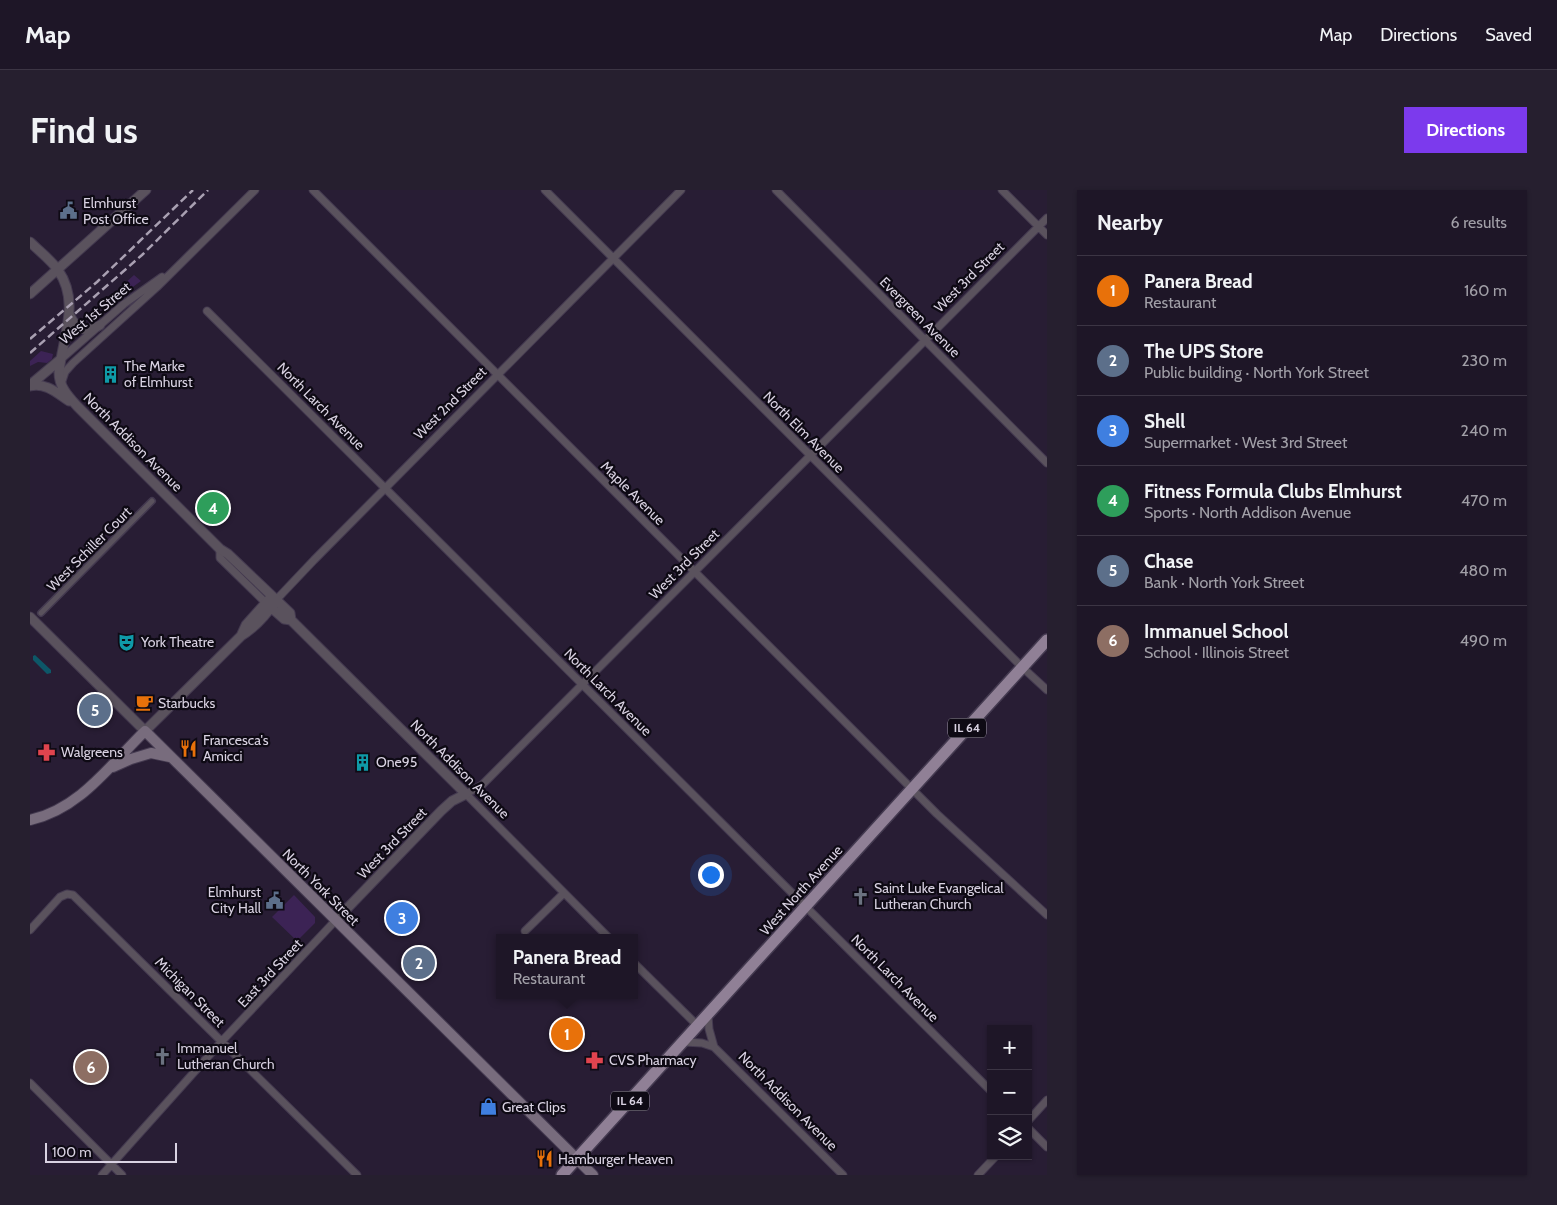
<!DOCTYPE html>
<html lang="en">
<head>
<meta charset="utf-8">
<style>
  :root { --surface:#1e1627; --page:#261f2f; --text:#f1f3f6; --muted:#a19fa7; --line:#3c3544; --accent:#7c3aed }
  body { margin:0; font-family:Cabin,sans-serif; background:var(--page); color:var(--text) }
  .controls { position:absolute; right:15px; bottom:15px; display:grid; overflow:hidden; border-radius:0px; box-shadow:0 1px 4px #0004 }
  .controls button { width:45px; height:45px; display:grid; place-items:center; padding:0; border:0; border-bottom:1px solid var(--line); background:var(--surface); color:var(--text); font:25px sans-serif }
  .scale { position:absolute; left:15px; bottom:12px; width:132px; box-sizing:border-box; padding-left:5px; border:2px solid #d9d2e2; border-top:0; font-size:14px; line-height:18px; white-space:nowrap; color:#d9d2e2; -webkit-text-stroke:4px #0e0a14; paint-order:stroke }
  .you { position:absolute; left:680px; top:684px; width:18px; height:18px; margin:-12px; border:4px solid #fff; border-radius:50%; background:#1a73e8; box-shadow:0 0 0 8px #1a73e833 }
  .badge { display:grid; place-items:center; width:32px; height:32px; border-radius:50%; background:var(--accent); color:#fff; font-size:16px; font-weight:700 }
  .pin { position:absolute; translate:-50% -50%; border:2px solid #fff; box-shadow:0 1px 5px #0006 }
  .popup { position:absolute; left:466px; top:744px; width:142px; height:65px; box-sizing:border-box; display:grid; place-content:center; border-radius:0px; background:var(--surface); filter:drop-shadow(0 1px 4px #0005); font-size:16px; white-space:nowrap; color:var(--muted) }
  .popup b { font-size:19px; color:var(--text) }
  .popup::after { content:''; position:absolute; left:50%; top:100%; margin-left:-10px; border:10px solid transparent; border-top-color:var(--surface) }
  .list { margin:0; padding:0; list-style:none }
  h2 { display:flex; justify-content:space-between; align-items:center; height:65px; margin:0; padding:0 20px; font-size:21px }
  h2 small { font-size:16px; font-weight:400; color:var(--muted) }
  .list li { display:grid; grid-template-columns:32px 1fr auto; gap:15px; align-items:center; box-sizing:border-box; height:70px; padding:0 20px; border-top:1px solid var(--line) }
  .list b { display:block; font-size:19px; white-space:nowrap }
  .list p { margin:0; font-size:16px; white-space:nowrap; color:var(--muted) }
  .list em { font-size:16px; font-style:normal; color:var(--muted) }
  .icon { flex:none; width:28px; height:28px; fill:none; stroke:currentColor; stroke-width:2; stroke-linecap:round; stroke-linejoin:round }
  .map { position:relative; flex:none; width:1017px; height:985px; overflow:hidden; border-radius:0px }
  header { display:flex; align-items:center; gap:30px; box-sizing:border-box; height:70px; padding:0 25px; background:var(--surface); border-bottom:1px solid var(--line) }
  header strong { font-size:24px }
  nav { display:flex; gap:28px; margin-inline-start:auto; font-size:18px }
  .intro { display:flex; align-items:center; justify-content:space-between; box-sizing:border-box; height:120px; padding:0 30px }
  h1 { margin:0; font-size:35px }
  .button { padding:12px 22px; border-radius:0px; background:var(--accent); color:#fff; font-size:18px; font-weight:700 }
  main { display:flex; gap:30px; padding:0 30px }
  aside { flex:1; background:var(--surface); border-radius:0px; box-shadow:0 1px 4px #0004 }
  .map>svg:first-child { display:block }
  .green { fill:#3c2355 }
  .water { fill:#0d5768 }
  .lines { fill:none; stroke-linecap:round; stroke-linejoin:round }
  .pedestrian-casing { stroke:#443a50; stroke-width:8 }
  .minor-casing { stroke:#443a50; stroke-width:9 }
  .tertiary-casing { stroke:#443a50; stroke-width:11 }
  .secondary-casing { stroke:#443a50; stroke-width:12 }
  .primary-casing { stroke:#443a50; stroke-width:14 }
  .pedestrian { stroke:#5a525d; stroke-width:5 }
  .minor { stroke:#5a525d; stroke-width:7 }
  .tertiary { stroke:#5a525d; stroke-width:9 }
  .secondary { stroke:#786c7d; stroke-width:10 }
  .primary { stroke:#908096; stroke-width:11 }
  .rail { stroke:#a9a0b2; stroke-width:2.5; stroke-dasharray:8 4; stroke-linecap:butt }
  .labels { text-anchor:middle; stroke-width:4.5; stroke-linejoin:round; paint-order:stroke }
  .shield { fill:#0e0a14; stroke:#9c96a4; stroke-width:1 }
  .shield-label { font-size:12px; font-weight:bold; fill:#d9d2e2 }
  .poi-label { font-size:14px; fill:#d9d2e2; stroke:#0e0a14; text-anchor:start }
  .street-label { font-size:14px; fill:#d9d2e2; stroke:#0e0a14 }
</style>
</head>
<body>
<header>
<strong>Map</strong>
<nav><a>Map</a><a>Directions</a><a>Saved</a></nav>
</header>
<div class="intro"><h1>Find us</h1><a class="button">Directions</a></div>
<main>
<div class="map">
<svg width="1017" height="985" viewBox="0 0 1017 985">
  <rect width="100%" height="100%" fill="#281d34"/>
  <path class="green" d="M104 85 111 91 85 110 81 106Z
    M11 161 23 164 22 169 17 173 8 172 0 176V171Z
    M264 705 285 727V733L267 751 242 727Z"/>
  <path class="water" d="M5 465 21 480V483L17 484 3 470V466Z"/>
  <g class="lines">
    <defs>
      <path id="pedestrian" d="M11 423 122 311"/>
      <path id="minor" d="M283 0 907 624 1017 725
        M515 0 992 477 1017 500
        M746 0 1017 273
        M972 0 1017 45
        M177 121 961 901
        M31 169 94 114 132 87
        M31 194 35 182 43 173 127 97 225 0
        M190 359V368L236 413
        M247 409 284 370 651 0
        M0 740 30 707 37 704 43 705 327 985
        M495 741 534 703
        M579 748 436 604 452 595 1017 28
        M604 773 668 836
        M678 825 679 839 684 857
        M654 852 672 853 684 857 813 985
        M0 893 92 985
        M998 931 1017 910
        M998 938 1017 957
        M72 985 192 851 305 731
        M948 985 966 966"/>
      <path id="tertiary" d="M0 52C9 61 21 70 28 80 51 113 32 148 29 183 29 197 39 207 48 217L190 359 198 364 260 423 261 430 436 604 422 611 411 621 305 731
        M0 104 116 0
        M39 124C46 139 55 144 70 135
        M0 195 31 169
        M0 196C15 192 27 203 39 211
        M237 414 254 429 261 430
        M0 427 115 541 211 446 216 435 242 406
        M211 446C226 437 237 424 247 409"/>
      <path id="secondary" d="M83 577 101 569 121 563 140 567
        M0 630C50 619 80 575 115 541L563 985"/>
      <path id="primary" d="M532 985 1017 450"/>
    </defs>
    <use href="#pedestrian" class="pedestrian-casing"/>
    <use href="#minor" class="minor-casing"/>
    <use href="#tertiary" class="tertiary-casing"/>
    <use href="#secondary" class="secondary-casing"/>
    <use href="#primary" class="primary-casing"/>
    <use href="#pedestrian" class="pedestrian"/>
    <use href="#minor" class="minor"/>
    <use href="#tertiary" class="tertiary"/>
    <use href="#secondary" class="secondary"/>
    <use href="#primary" class="primary"/>
    <path class="rail" d="M0 149 67 92 163 0
      M0 163 112 65 178 0"/>
  </g>
  <defs>
    <symbol id="civic-bare" viewBox="-9 -9 18 18"><path d="M-.6-6.5H3V-4.5H.6V-3L4-1V1h2V6H-6V1h2V-1L-.6-3ZM-1.2 2.5V6h2.4V2.5Z" fill="#5c6f8a" stroke="#0e0a14" stroke-width="2.5" paint-order="stroke"/></symbol>
    <symbol id="building-bare" viewBox="-9 -9 18 18"><path d="M-4-6H4V6H1V3H-1V6H-4ZM-2.5-4.3h1.7v1.8h-1.7ZM.8-4.3h1.7v1.8H.8ZM-2.5-1h1.7V.8h-1.7ZM.8-1h1.7V.8H.8Z" fill="#0f9aa8" stroke="#0e0a14" stroke-width="2.5" paint-order="stroke"/></symbol>
    <symbol id="theatre-bare" viewBox="-9 -9 18 18"><path d="M-5-5.5Q0-4 5-5.5V0Q5 5 0 6Q-5 5-5 0ZM-3.3-2.5H-1v1.5H-3.3ZM1-2.5H3.3v1.5H1ZM-2.8 1Q0 5.5 2.8 1Z" fill="#0f9aa8" stroke="#0e0a14" stroke-width="2.5" paint-order="stroke"/></symbol>
    <symbol id="cafe-bare" viewBox="-9 -9 18 18"><path d="M-5.5-4.5H6V0H3Q3 3.5 0 3.5H-2.5Q-5.5 3.5-5.5 0ZM3-3.2v2h1.7v-2ZM-6 4.5H4V6H-6Z" fill="#e8710a" stroke="#0e0a14" stroke-width="2.5" paint-order="stroke"/></symbol>
    <symbol id="restaurant-bare" viewBox="-9 -9 18 18"><path d="M-5-6h1v4h1v-4h1v4h1v-4h1v5L-1.5 .5V6h-2V.5L-5-1ZM5-6V6H3V1.5H1.5Q1.5-4 5-6Z" fill="#e8710a" stroke="#0e0a14" stroke-width="2.5" paint-order="stroke"/></symbol>
    <symbol id="pharmacy-bare" viewBox="-9 -9 18 18"><path d="M-2-6h4v4h4v4h-4v4h-4v-4h-4v-4h4Z" fill="#e0444e" stroke="#0e0a14" stroke-width="2.5" paint-order="stroke"/></symbol>
    <symbol id="church-bare" viewBox="-9 -9 18 18"><path d="M-1.2-6h2.4v3.5h3.3v2.4h-3.3V6h-2.4V-.1h-3.3v-2.4h3.3Z" fill="#6b7280" stroke="#0e0a14" stroke-width="2.5" paint-order="stroke"/></symbol>
    <symbol id="shop-bare" viewBox="-9 -9 18 18"><path d="M-5-2.5h2.3a2.7 3.5 0 0 1 5.4 0H5L5.5 6h-11ZM-1.5-2.5h3a1.5 2.3 0 0 0-3 0Z" fill="#3f7fe0" stroke="#0e0a14" stroke-width="2.5" paint-order="stroke"/></symbol>
  </defs>
  <g fill-rule="evenodd">
    <use href="#civic-bare" x="26" y="8" width="25" height="25"/>
    <use href="#building-bare" x="68" y="172" width="25" height="25"/>
    <use href="#theatre-bare" x="84" y="440" width="25" height="25"/>
    <use href="#cafe-bare" x="102" y="500" width="25" height="25"/>
    <use href="#restaurant-bare" x="146" y="546" width="25" height="25"/>
    <use href="#pharmacy-bare" x="4" y="550" width="25" height="25"/>
    <use href="#building-bare" x="320" y="560" width="25" height="25"/>
    <use href="#church-bare" x="818" y="694" width="25" height="25"/>
    <use href="#civic-bare" x="232" y="698" width="25" height="25"/>
    <use href="#church-bare" x="120" y="854" width="25" height="25"/>
    <use href="#pharmacy-bare" x="552" y="858" width="25" height="25"/>
    <use href="#shop-bare" x="446" y="904" width="25" height="25"/>
    <use href="#restaurant-bare" x="502" y="956" width="25" height="25"/>
  </g>
  <g class="labels">
    <g class="shield">
      <rect x="918" y="528.5" width="38" height="19" rx="4"/>
      <rect x="581" y="901.5" width="38" height="19" rx="4"/>
    </g>
    <g class="shield-label">
      <text x="937" y="542">IL 64</text>
      <text x="600" y="915">IL 64</text>
    </g>
    <g class="poi-label">
      <text x="53" y="18">Elmhurst<tspan x="53" dy="16">Post Office</tspan></text>
      <text x="94" y="181">The Marke<tspan x="94" dy="16">of Elmhurst</tspan></text>
      <text x="111" y="457">York Theatre</text>
      <text x="128" y="518">Starbucks</text>
      <text x="173" y="555">Francesca's<tspan x="173" dy="16">Amicci</tspan></text>
      <text x="31" y="567">Walgreens</text>
      <text x="346" y="577">One95</text>
      <text x="844" y="703">Saint Luke Evangelical<tspan x="844" dy="16">Lutheran Church</tspan></text>
      <text x="231" y="707" text-anchor="end">Elmhurst<tspan x="231" dy="16">City Hall</tspan></text>
      <text x="147" y="863">Immanuel<tspan x="147" dy="16">Lutheran Church</tspan></text>
      <text x="579" y="875">CVS Pharmacy</text>
      <text x="472" y="922">Great Clips</text>
      <text x="528" y="974">Hamburger Heaven</text>
    </g>
    <g class="street-label">
      <text transform="translate(939 87) rotate(-45)" y="5">West 3rd Street</text>
      <text transform="translate(65 123) rotate(-40)" y="5">West 1st Street</text>
      <text transform="translate(890 127) rotate(45)" y="5">Evergreen Avenue</text>
      <text transform="translate(420 213) rotate(-45)" y="5">West 2nd Street</text>
      <text transform="translate(291 216) rotate(45)" y="5">North Larch Avenue</text>
      <text transform="translate(774 242) rotate(45)" y="5">North Elm Avenue</text>
      <text transform="translate(103 252) rotate(45)" y="5">North Addison Avenue</text>
      <text transform="translate(603 303) rotate(45)" y="5">Maple Avenue</text>
      <text transform="translate(59 359) rotate(-45)" y="5">West Schiller Court</text>
      <text transform="translate(654 374) rotate(-45)" y="5">West 3rd Street</text>
      <text transform="translate(578 502) rotate(45)" y="5">North Larch Avenue</text>
      <text transform="translate(430 579) rotate(45)" y="5">North Addison Avenue</text>
      <text transform="translate(362 653) rotate(-46)" y="5">West 3rd Street</text>
      <text transform="translate(291 697) rotate(45)" y="5">North York Street</text>
      <text transform="translate(771 700) rotate(-48)" y="5">West North Avenue</text>
      <text transform="translate(240 783) rotate(-47)" y="5">East 3rd Street</text>
      <text transform="translate(865 788) rotate(45)" y="5">North Larch Avenue</text>
      <text transform="translate(160 802) rotate(45)" y="5">Michigan Street</text>
      <text transform="translate(758 911) rotate(45)" y="5">North Addison Avenue</text>
    </g>
  </g>
</svg>
<div class="controls">
<button>+</button>
<button>−</button>
<button><svg class="icon" aria-label="layers" viewBox="0 0 24 24"><path d="M12 4l9 5-9 5-9-5zM3 14l9 5 9-5"/></svg></button>
</div>
<div class="scale">100 m</div>
<div class="you"></div>
<div class="pin badge" style="left:537px;top:844px;background:#e8710a">1</div>
<div class="popup"><b>Panera Bread</b>Restaurant</div>
<div class="pin badge" style="left:389px;top:773px;background:#5c6f8a">2</div>
<div class="pin badge" style="left:372px;top:728px;background:#3f7fe0">3</div>
<div class="pin badge" style="left:183px;top:318px;background:#2e9e5b">4</div>
<div class="pin badge" style="left:65px;top:520px;background:#5c6f8a">5</div>
<div class="pin badge" style="left:61px;top:877px;background:#8d6e63">6</div>
</div>
<aside>
<h2>Nearby<small>6 results</small></h2>
<ul class="list">
<li><span class="badge" style="background:#e8710a">1</span><div><b>Panera Bread</b><p>Restaurant</p></div><em>160 m</em></li>
<li><span class="badge" style="background:#5c6f8a">2</span><div><b>The UPS Store</b><p>Public building · North York Street</p></div><em>230 m</em></li>
<li><span class="badge" style="background:#3f7fe0">3</span><div><b>Shell</b><p>Supermarket · West 3rd Street</p></div><em>240 m</em></li>
<li><span class="badge" style="background:#2e9e5b">4</span><div><b>Fitness Formula Clubs Elmhurst</b><p>Sports · North Addison Avenue</p></div><em>470 m</em></li>
<li><span class="badge" style="background:#5c6f8a">5</span><div><b>Chase</b><p>Bank · North York Street</p></div><em>480 m</em></li>
<li><span class="badge" style="background:#8d6e63">6</span><div><b>Immanuel School</b><p>School · Illinois Street</p></div><em>490 m</em></li>
</ul>
</aside>
</main>
</body>
</html>
